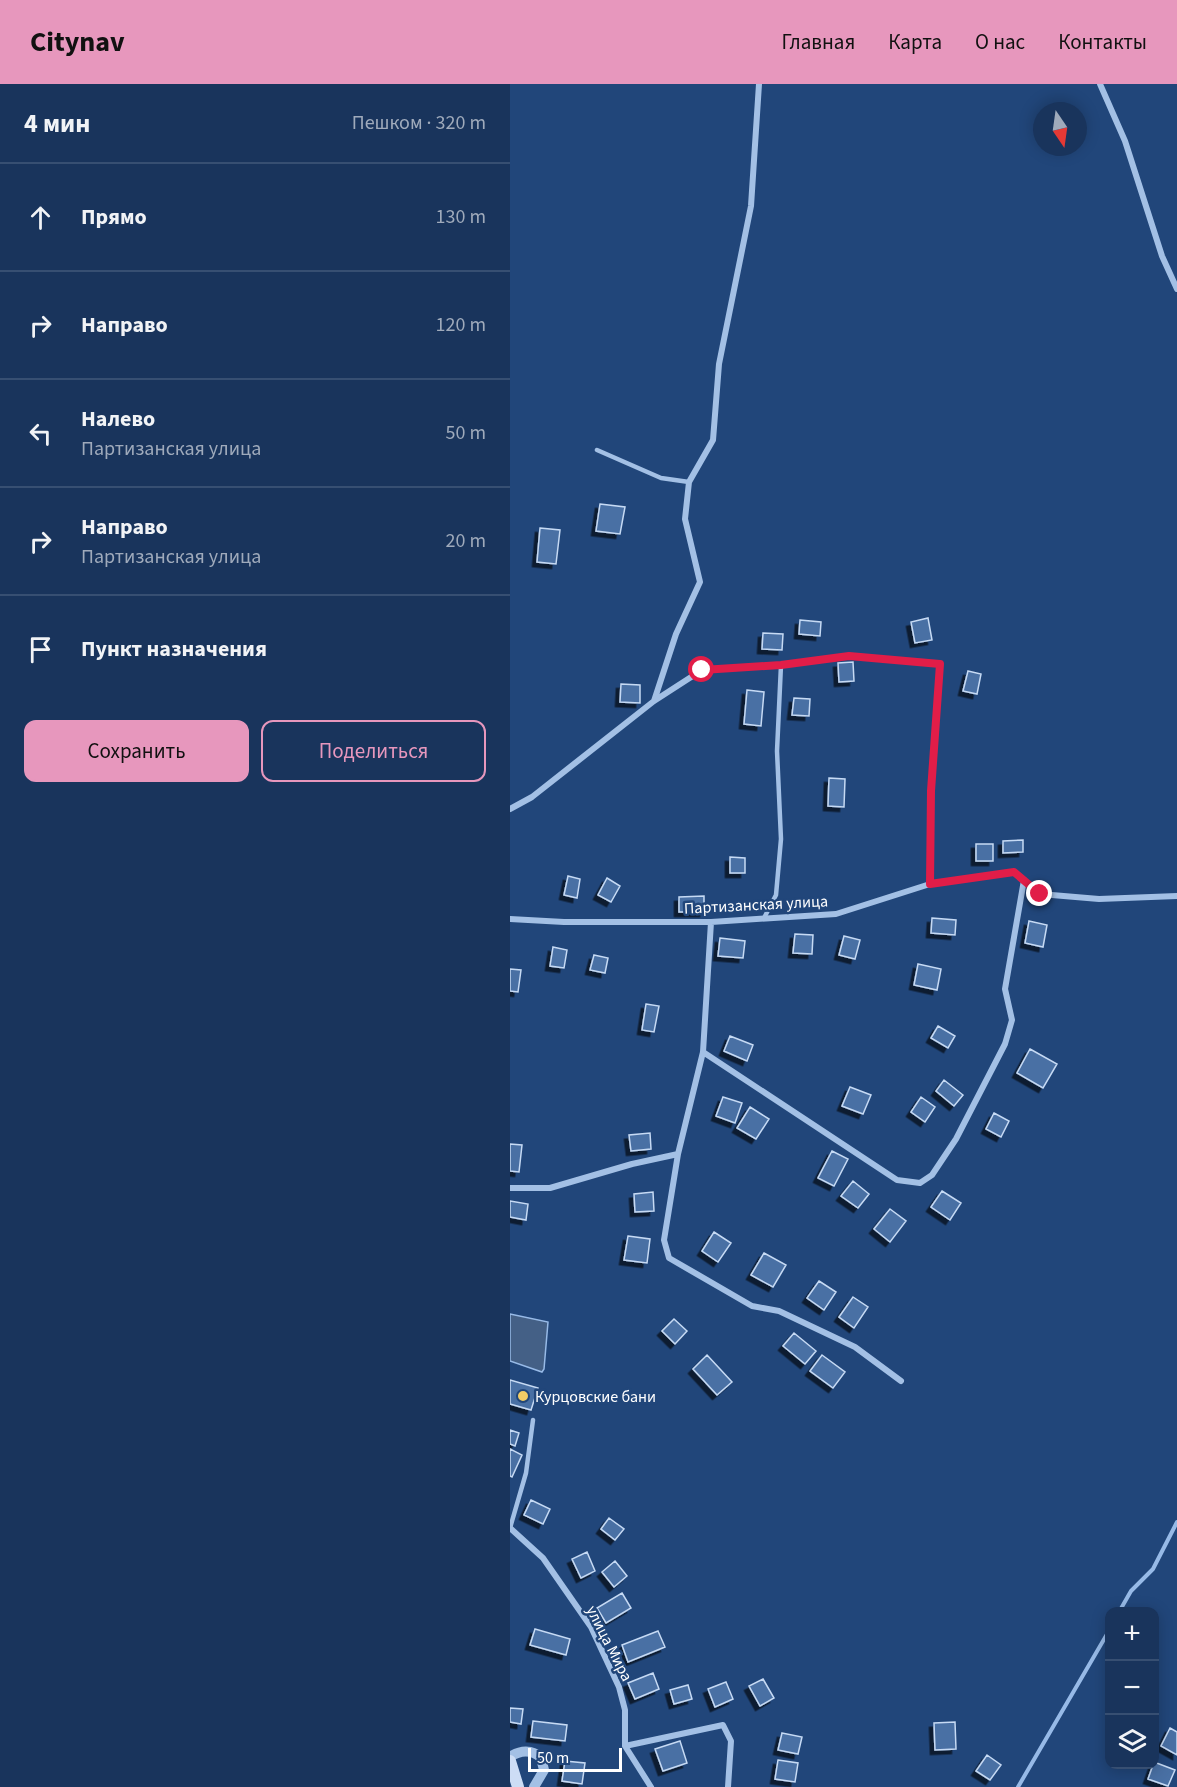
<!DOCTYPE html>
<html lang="ru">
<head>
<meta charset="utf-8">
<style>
  :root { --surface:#19345c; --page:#263f65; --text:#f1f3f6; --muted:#9faabb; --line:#374f72; --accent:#e797bd }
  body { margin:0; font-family:"Source Sans 3",sans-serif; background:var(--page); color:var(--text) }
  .controls { position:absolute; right:18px; bottom:18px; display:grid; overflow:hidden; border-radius:12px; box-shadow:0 3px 15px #0003 }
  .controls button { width:54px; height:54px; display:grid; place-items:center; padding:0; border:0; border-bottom:2px solid var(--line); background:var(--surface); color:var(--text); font:30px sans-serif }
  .compass { position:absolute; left:523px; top:18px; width:54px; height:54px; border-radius:50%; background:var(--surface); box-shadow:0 3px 15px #0003; rotate:167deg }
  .scale { position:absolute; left:18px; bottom:15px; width:94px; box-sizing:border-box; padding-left:6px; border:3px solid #fff; border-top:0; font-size:16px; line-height:21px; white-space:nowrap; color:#fff; -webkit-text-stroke:4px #21467a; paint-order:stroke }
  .stop { position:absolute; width:18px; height:18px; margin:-14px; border:4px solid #e11d48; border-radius:50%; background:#fff }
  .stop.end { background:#e11d48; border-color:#fff; box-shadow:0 2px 6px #0008 }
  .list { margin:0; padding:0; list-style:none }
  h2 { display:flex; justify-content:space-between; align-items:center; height:78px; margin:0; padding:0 24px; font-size:26px }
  h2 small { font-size:20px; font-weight:400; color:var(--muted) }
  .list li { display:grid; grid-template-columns:39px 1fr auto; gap:18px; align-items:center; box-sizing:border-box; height:108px; padding:0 24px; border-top:2px solid var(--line) }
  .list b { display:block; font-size:22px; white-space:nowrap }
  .list p { margin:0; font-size:20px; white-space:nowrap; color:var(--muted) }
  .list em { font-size:20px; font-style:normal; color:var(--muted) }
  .actions { display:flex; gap:12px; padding:18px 24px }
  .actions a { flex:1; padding:14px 0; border:2px solid var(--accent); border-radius:12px; text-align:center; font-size:21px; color:var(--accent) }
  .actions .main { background:var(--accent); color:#111 }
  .icon { flex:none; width:33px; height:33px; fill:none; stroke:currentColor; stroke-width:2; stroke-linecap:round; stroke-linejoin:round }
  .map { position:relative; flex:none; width:667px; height:1703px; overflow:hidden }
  header { display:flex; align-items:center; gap:36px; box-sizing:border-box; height:84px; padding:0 30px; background:var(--accent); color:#111 }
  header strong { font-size:28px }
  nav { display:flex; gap:33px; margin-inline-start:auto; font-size:21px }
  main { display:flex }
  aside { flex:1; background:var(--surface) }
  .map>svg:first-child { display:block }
  .water { fill:#446086; stroke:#97bae7; stroke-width:1.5 }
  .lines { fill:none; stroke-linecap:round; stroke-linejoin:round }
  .stream { stroke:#97bae7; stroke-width:4 }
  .building { fill:#4a70a4; stroke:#c6daf4; stroke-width:1.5; filter:url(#shadow) }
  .service { stroke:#a3c0e5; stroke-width:4.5 }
  .minor { stroke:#a3c0e5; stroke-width:6 }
  .tertiary { stroke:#a3c0e5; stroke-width:10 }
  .secondary { stroke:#cdddf5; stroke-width:12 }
  .route { stroke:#e11d48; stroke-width:8 }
  .poi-dot { fill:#f2cc65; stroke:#21467a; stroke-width:2 }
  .labels { text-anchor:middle; stroke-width:5; stroke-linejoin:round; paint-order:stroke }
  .street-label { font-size:16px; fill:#fff; stroke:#21467a }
  .poi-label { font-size:16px; fill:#fff; stroke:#21467a; text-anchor:start }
</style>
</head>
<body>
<header>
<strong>Citynav</strong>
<nav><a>Главная</a><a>Карта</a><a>О нас</a><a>Контакты</a></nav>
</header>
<main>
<aside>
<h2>4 мин<small>Пешком · 320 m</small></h2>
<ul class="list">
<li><svg class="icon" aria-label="ahead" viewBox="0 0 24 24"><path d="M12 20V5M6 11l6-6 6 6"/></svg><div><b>Прямо</b></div><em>130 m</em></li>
<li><svg class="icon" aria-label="right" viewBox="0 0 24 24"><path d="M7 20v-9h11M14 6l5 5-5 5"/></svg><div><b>Направо</b></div><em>120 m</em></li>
<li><svg class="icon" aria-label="left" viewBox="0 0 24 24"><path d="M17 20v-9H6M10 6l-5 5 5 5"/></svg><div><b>Налево</b><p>Партизанская улица</p></div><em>50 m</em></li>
<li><svg class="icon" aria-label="right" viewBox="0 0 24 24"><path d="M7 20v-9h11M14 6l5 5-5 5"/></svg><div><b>Направо</b><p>Партизанская улица</p></div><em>20 m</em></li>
<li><svg class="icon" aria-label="arrive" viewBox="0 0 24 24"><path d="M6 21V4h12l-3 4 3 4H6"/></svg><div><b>Пункт назначения</b></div></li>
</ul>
<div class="actions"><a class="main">Сохранить</a><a>Поделиться</a></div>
</aside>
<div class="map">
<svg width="667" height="1703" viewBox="0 0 667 1703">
  <defs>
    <filter id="shadow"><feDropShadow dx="-4.5" dy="4.5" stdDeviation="0" flood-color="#0009"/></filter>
  </defs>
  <rect width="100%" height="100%" fill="#21467a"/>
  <path class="water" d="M0 1230 38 1238 34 1285 32 1288 0 1277Z"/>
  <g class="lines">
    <path class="stream" d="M609 1528 621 1507 643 1485 667 1438
      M508 1703 600 1545"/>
  </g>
  <path class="building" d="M90 420 115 423 110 450 86 447Z
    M30 444 50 446 46 480 27 478Z
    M418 534 422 556 405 559 401 538Z
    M290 536 311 538 310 552 289 550Z
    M253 549 273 550 272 566 252 565Z
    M343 578 344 597 329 598 328 579Z
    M458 587 471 590 467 610 453 607Z
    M111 600 130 601V619L110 618Z
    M237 606 254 608 251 642 234 640Z
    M284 614 300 615 299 632 282 631Z
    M319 694 335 695 334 723 318 722Z
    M513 756V768L493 769V757Z
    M466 760H483V777H466Z
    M220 773 235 774V789H220Z
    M58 792 70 795 67 814 54 811Z
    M97 794 110 802 101 818 88 811Z
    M194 812V828H169V813Z
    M422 834 446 836 445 851 421 849Z
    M519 837 537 841 533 863 515 859Z
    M285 850 303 851 302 870 283 869Z
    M334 852 350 856 345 875 329 871Z
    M210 854 235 857 233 874 208 872Z
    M43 863 57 866 54 884 40 882Z
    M84 871 98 874 95 889 80 886Z
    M408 880 431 885 427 906 404 901Z
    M0 885 11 886 8 908 0 907Z
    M136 920 149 922 144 948 132 946Z
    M428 942 445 952 438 964 421 954Z
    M220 952 243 961 237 977 214 967Z
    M520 965 547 980 533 1004 507 989Z
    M434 996 453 1011 444 1022 426 1007Z
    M340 1003 361 1011 353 1030 332 1022Z
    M213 1013 232 1019 225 1039 206 1032Z
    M411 1013 425 1023 415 1038 401 1028Z
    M240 1023 259 1035 246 1055 227 1044Z
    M484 1029 499 1037 491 1053 476 1045Z
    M140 1049 141 1065 121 1067 119 1051Z
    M0 1060 12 1061 9 1088 0 1087Z
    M322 1067 338 1075 324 1102 308 1094Z
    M343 1097 359 1110 348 1124 331 1112Z
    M432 1107 451 1119 440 1136 421 1123Z
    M143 1108 144 1127 125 1128 124 1110Z
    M0 1117 18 1120 16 1136 0 1133Z
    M380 1125 396 1137 380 1158 364 1145Z
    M204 1148 221 1159 208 1178 192 1167Z
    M118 1152 140 1155 137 1179 114 1176Z
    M254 1169 276 1181 263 1203 241 1191Z
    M309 1197 326 1208 314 1226 297 1214Z
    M343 1213 358 1223 344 1244 329 1233Z
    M164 1235 177 1247 165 1260 152 1247Z
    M284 1249 306 1267 295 1280 273 1262Z
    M197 1271 222 1298 207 1311 183 1285Z
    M312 1271 335 1288 323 1304 300 1287Z
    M0 1296 28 1304 21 1326 0 1320Z
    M0 1346 9 1349 5 1362 0 1360Z
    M0 1365 12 1371 2 1393 0 1392Z
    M21 1416 40 1425 33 1440 14 1431Z
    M99 1434 114 1445 105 1456 91 1445Z
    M77 1468 85 1487 71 1494 62 1475Z
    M105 1477 117 1492 104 1503 92 1488Z
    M112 1509 121 1524 96 1539 87 1524Z
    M25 1545 60 1555 56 1571 20 1561Z
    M148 1547 155 1563 118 1578 112 1561Z
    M143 1589 149 1605 125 1615 118 1599Z
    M253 1595 264 1614 250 1622 239 1602Z
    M216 1598 223 1615 205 1623 198 1605Z
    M178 1601 182 1615 164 1620 160 1606Z
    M0 1624 13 1625 11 1640 0 1638Z
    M23 1637 57 1641 55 1657 21 1653Z
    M445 1638 446 1665 425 1666 424 1639Z
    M660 1644 667 1648V1671L651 1662Z
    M272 1649 292 1653 288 1670 268 1666Z
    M170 1657 177 1679 153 1687 145 1665Z
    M477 1671 491 1681 480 1696 466 1687Z
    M268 1676 288 1679 285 1698 265 1695Z
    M55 1677 75 1679 72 1700 52 1697Z
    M644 1678 665 1686 658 1702 638 1695Z"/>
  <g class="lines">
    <path class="service" d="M87 366 151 394 179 398
      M254 834 266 811 271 755 267 667 271 581
      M0 1444 16 1389 23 1336"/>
    <path class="minor" d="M590 0 615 57 652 172 667 205
      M144 617 166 550 190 498 175 435 179 398 203 356 209 280 241 122 249 0
      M0 725 22 713 144 617 192 586 271 581 339 572 430 580 421 707 420 800
      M0 835 54 838H201L326 830 420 800 504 788 530 810 589 815 667 812
      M201 838 193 968 168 1070 154 1156 159 1174 242 1222 269 1227 345 1263 391 1297
      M193 968 387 1096 410 1099 422 1091 446 1055 495 960 502 936 495 905 514 796
      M0 1104H40L122 1080 168 1070
      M0 1444 33 1474 81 1543 109 1603 115 1626V1662L141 1703
      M115 1662 213 1641 221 1657 218 1703"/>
    <path class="tertiary" d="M0 1673C10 1666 22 1665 31 1674L34 1686 24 1703"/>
    <path class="secondary" d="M0 1677 8 1703"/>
  </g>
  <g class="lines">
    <path class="route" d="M192 586 271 581 339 572 430 580 421 707 420 800 504 788 530 810"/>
  </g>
  <circle class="poi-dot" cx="13" cy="1312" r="6"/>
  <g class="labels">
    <g class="street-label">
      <text transform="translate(246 820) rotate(-3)" y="6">Партизанская улица</text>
      <text transform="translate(100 1559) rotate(63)" y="6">улица Мира</text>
    </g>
    <g class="poi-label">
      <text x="25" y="1318">Курцовские бани</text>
    </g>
  </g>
</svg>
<div class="controls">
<button>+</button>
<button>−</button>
<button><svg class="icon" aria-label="layers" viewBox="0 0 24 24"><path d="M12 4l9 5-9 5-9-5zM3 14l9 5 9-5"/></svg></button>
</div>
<svg class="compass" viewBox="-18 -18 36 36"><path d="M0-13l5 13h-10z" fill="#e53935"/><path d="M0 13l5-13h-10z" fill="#9faabb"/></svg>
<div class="scale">50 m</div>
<div class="stop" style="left:192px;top:586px"></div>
<div class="stop end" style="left:530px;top:810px"></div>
</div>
</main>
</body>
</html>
